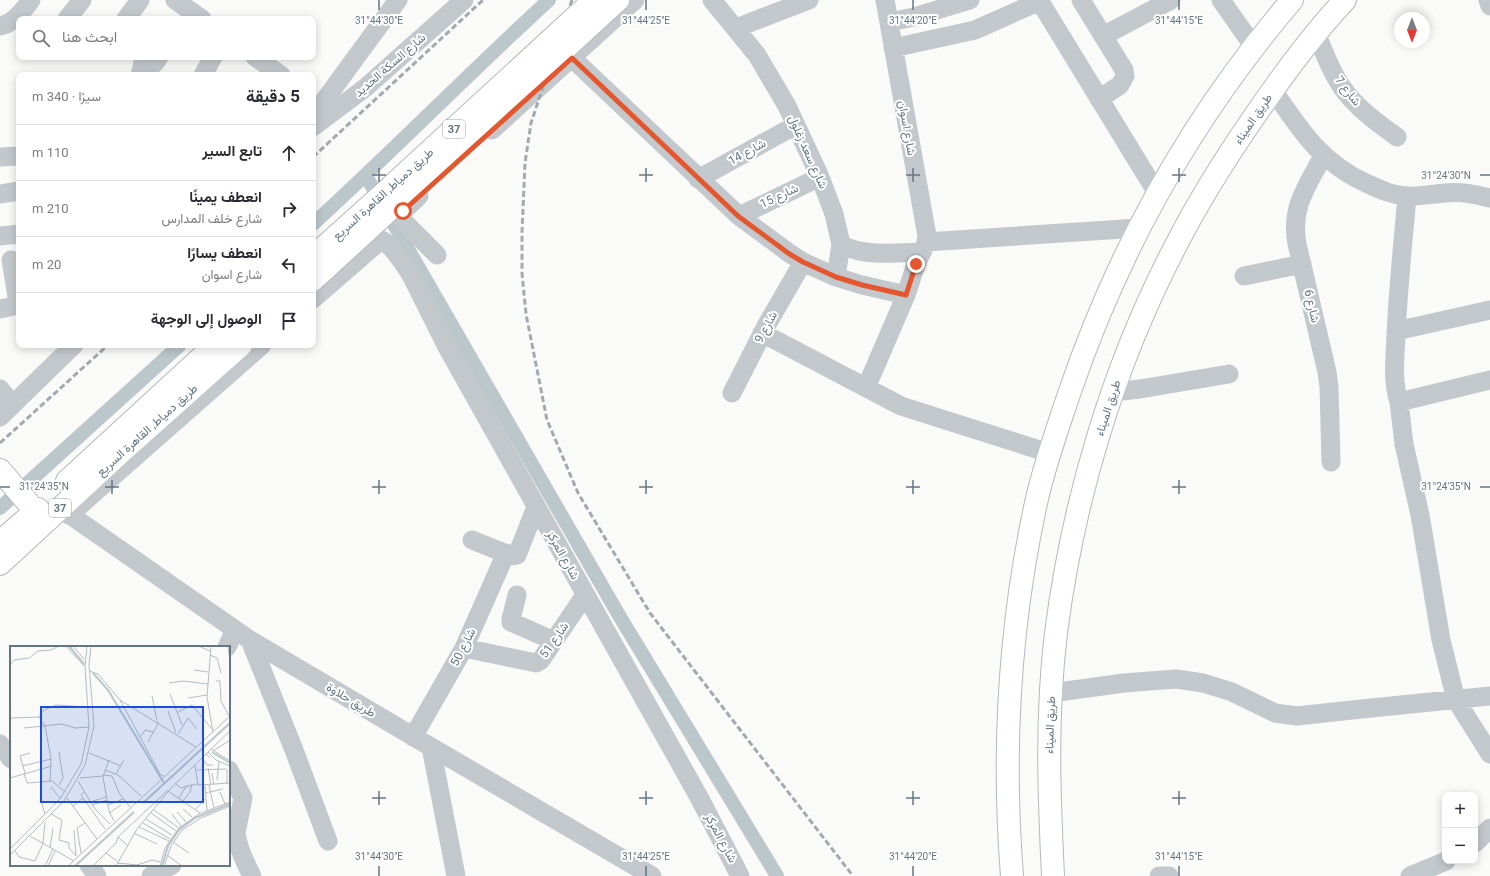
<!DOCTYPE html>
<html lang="ar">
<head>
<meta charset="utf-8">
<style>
  :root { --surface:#fff; --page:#f2f2f3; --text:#2b2b33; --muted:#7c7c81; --line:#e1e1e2 }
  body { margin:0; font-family:Roboto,Vazirmatn,sans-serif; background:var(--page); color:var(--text); direction:rtl }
  .controls { position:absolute; right:12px; bottom:12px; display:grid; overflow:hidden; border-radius:8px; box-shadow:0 2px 10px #0003 }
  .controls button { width:36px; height:36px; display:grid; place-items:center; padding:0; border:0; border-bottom:1px solid var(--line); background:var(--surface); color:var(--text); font:20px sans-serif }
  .compass { position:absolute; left:1394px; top:12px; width:36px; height:36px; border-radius:50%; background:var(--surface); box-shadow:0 2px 10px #0003; rotate:180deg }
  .stop { position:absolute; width:12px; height:12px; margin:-9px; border:3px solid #e4572e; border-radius:50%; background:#fff }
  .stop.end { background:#e4572e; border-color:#fff; box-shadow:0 1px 4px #0008 }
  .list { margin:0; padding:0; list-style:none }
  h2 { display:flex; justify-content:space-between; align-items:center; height:52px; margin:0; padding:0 16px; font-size:17px }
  h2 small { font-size:13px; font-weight:400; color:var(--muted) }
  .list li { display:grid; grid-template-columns:26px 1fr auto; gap:12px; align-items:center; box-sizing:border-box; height:56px; padding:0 16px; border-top:1px solid var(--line) }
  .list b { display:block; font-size:15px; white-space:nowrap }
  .list p { margin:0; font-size:13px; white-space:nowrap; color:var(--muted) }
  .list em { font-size:13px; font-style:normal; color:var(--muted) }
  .icon { flex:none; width:22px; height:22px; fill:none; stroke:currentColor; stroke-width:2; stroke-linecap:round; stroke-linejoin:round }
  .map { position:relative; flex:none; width:1490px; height:876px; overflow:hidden; direction:ltr }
  .search { position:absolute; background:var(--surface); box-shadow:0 2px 10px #0003; left:16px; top:16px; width:300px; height:44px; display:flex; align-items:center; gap:10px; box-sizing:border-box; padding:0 14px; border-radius:8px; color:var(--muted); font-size:15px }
  .panel { position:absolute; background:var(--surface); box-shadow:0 2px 10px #0003; left:16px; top:72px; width:300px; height:276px; border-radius:8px; direction:rtl }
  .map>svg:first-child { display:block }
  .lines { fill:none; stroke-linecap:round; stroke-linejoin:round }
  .canal { stroke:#bbc7cb; stroke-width:14 }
  .highway-casing { stroke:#b4b9bd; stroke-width:24 }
  .minor { stroke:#c3c8cc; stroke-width:19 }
  .highway { stroke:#fff; stroke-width:22 }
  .rail { stroke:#a2aab0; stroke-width:3; stroke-dasharray:6 3; stroke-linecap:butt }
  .highway-bridge-casing { stroke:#b4b9bd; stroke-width:24; stroke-linecap:butt }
  .highway-bridge { stroke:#fff; stroke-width:22 }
  .route { stroke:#e4572e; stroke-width:5 }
  .ticks { fill:none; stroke:#657683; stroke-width:1.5 }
  .labels { text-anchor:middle; stroke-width:4; stroke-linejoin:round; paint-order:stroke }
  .shield { fill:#fff; stroke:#939fa8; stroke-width:1 }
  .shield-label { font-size:11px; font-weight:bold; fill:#657683 }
  .street-label { font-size:12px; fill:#657683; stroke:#fff }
  .inset-river { fill:none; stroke:#bbc7cb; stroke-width:2 }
  .inset-road { fill:none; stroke:#b5bdc2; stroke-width:1 }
  .view { fill:#1d4ed8; fill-opacity:0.15; stroke:#1d4ed8; stroke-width:2 }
  .inset-edge { fill:none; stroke:#657683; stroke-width:2 }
  .ticks-label { font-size:10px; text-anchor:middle; fill:#657683; stroke:#fff; stroke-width:4; stroke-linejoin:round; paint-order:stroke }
</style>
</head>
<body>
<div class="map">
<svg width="1490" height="876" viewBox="0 0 1490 876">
  <rect width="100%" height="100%" fill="#fafaf8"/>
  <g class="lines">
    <path class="canal" d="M366 176 620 617 777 876
      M313 224C393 151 469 73 549 0
      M0 508 180 345"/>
    <defs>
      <path id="highway" d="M0 470 35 511
        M67 481 215 345
        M0 542 38 509
        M0 564 120 453 241 345
        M1012 876C1002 750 1009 627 1036 503 1044 466 1057 430 1069 394 1118 250 1193 116 1292 0
        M1053 876C1049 795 1046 714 1056 633 1073 500 1113 366 1175 247 1198 202 1225 159 1254 117 1282 76 1311 36 1345 0"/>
    </defs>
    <use href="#highway" class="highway-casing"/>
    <path class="minor" d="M175 0 202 19
      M712 0 757 55 787 106 820 177 834 214 841 244C862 257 898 253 922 252
      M1039 0 1157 193
      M1081 0 1124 70 1125 76 1120 85 1099 99
      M1221 0 1254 47
      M1488 0 1490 6
      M67 19 82 0
      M126 19 140 0
      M889 22 914 17 970 0
      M0 26C13 24 24 10 31 0
      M736 28 809 0
      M1316 33C1325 54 1333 77 1347 94 1361 111 1379 124 1397 137
      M1103 36 1171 0
      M893 48 975 30 1040 1
      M255 57 281 75
      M572 58 739 216 789 253 803 262 836 277 862 285 906 295
      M140 75 143 63H155L159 57
      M203 75 213 57
      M1273 90C1301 131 1321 163 1368 184 1381 190 1392 195 1406 196 1419 197 1432 194 1445 193 1461 191 1475 194 1490 198
      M313 116 398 0
      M313 127 365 88 464 0
      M492 130 635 0
      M1323 156C1307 186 1290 208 1297 244L1327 372 1329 387 1331 462
      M0 157 19 156
      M698 179 796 125
      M0 194 19 191
      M419 196 403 211 402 217 404 222 437 255
      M1407 196C1403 243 1398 289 1396 336 1395 358 1392 381 1399 402L1490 380
      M739 216 820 177
      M0 236 19 234
      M926 242 1139 228
      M11 260 18 303
      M1244 276 1302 264
      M836 277 841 244
      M313 299 381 240C389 241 407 268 412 277L446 345 700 799 740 876
      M0 309 10 307 19 303
      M1396 331 1490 310
      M762 333 901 406 1049 453
      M866 388 906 295 916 264 925 246 927 236 885 0
      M0 389 12 404
      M1113 392 1140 389 1229 374
      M732 393 766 326 803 262
      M1399 402 1404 444 1420 515 1441 640 1456 700 1490 754
      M0 417 74 345
      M60 508 250 640 431 747 652 876
      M69 515 262 345
      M472 540 512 556 517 555 536 507
      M517 595 511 619V622L554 641
      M250 640 294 750 328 841
      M227 647 235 630
      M464 648 536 663 541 660 585 595
      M1051 693 1124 683 1176 679 1203 683 1232 692 1275 713 1297 716 1352 710 1490 696
      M413 737 464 648 506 553
      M0 744 11 759
      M431 747 456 876
      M229 770 243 798 236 833C238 848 245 862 252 876
      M1475 843 1490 828
      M89 865 97 876
      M151 876 172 865
      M1159 876H1169
      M1410 876 1446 861"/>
    <use href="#highway" class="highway"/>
    <path class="rail" d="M572 0 531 123 525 163 522 232V273L526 314 547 420 578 493 650 613 853 876
      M313 157 483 0
      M0 443 108 345"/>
    <defs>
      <path id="highway-bridge" d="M313 257 382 195 594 0
        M313 280 618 0"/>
    </defs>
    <use href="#highway-bridge" class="highway-bridge-casing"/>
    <use href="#highway-bridge" class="highway-bridge"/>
  </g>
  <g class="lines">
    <path class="route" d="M403 211 572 58 738 216 788 253 803 262 836 277 862 285 906 295 916 264"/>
  </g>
  <path class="ticks" d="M379 0V10M646 0V10M913 0V10M1179 0V10M379 168V182M646 168V182M913 168V182M1179 168V182M372 175H386M639 175H653M906 175H920M1172 175H1186M1480 175H1490M112 480V494M379 480V494M646 480V494M913 480V494M1179 480V494M0 487H10M105 487H119M372 487H386M639 487H653M906 487H920M1172 487H1186M1480 487H1490M379 791V805M646 791V805M913 791V805M1179 791V805M372 798H386M639 798H653M906 798H920M1172 798H1186M379 866V876M646 866V876M913 866V876M1179 866V876"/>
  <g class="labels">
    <g class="shield">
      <rect x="443" y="120" width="22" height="18" rx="3"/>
      <rect x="49" y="499" width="22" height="18" rx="3"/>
    </g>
    <g class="shield-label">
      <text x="454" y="133">37</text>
      <text x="60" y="512">37</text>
    </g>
    <g class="street-label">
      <text transform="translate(390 65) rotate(-41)" y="4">شارع السكة الحديد</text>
      <text transform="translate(1348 91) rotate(52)" y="4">شارع 7</text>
      <text transform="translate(1253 119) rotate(-56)" y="4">طريق الميناء</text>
      <text transform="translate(907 128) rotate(80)" y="4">شارع اسوان</text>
      <text transform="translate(747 152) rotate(-29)" y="4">شارع 14</text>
      <text transform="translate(808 152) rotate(66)" y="4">شارع سعد زغلول</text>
      <text transform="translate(383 194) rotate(-42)" y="4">طريق دمياط, القاهرة السريع</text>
      <text transform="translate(779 196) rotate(-25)" y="4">شارع 15</text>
      <text transform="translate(1312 306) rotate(77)" y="4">شارع 6</text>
      <text transform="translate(766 327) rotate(-61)" y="4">شارع 9</text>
      <text transform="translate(1108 408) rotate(-72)" y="4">طريق الميناء</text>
      <text transform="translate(147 430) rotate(-42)" y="4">طريق دمياط, القاهرة السريع</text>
      <text transform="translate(563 555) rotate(61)" y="4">شارع المركز</text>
      <text transform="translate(554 640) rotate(-55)" y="4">شارع 51</text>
      <text transform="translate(463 647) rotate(-63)" y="4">شارع 50</text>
      <text transform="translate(351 700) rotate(31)" y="4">طريق حلاوة</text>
      <text transform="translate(1050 725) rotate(-88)" y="4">طريق الميناء</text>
      <text transform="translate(721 838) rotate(62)" y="4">شارع المركز</text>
    </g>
  </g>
  <g transform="translate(10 646)">
    <rect width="220" height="220" fill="#fafaf8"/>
    <path class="inset-river" d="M59 0 74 18M83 27 98 44 154 137M202 106 220 117M133 157 220 77M65 220 124 166M152 220 158 200 169 184 185 172 220 158"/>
    <path class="inset-road" d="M56 0 74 20M63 0 74 13M189 0 200 5M201 0 197 51 203 86M218 0 220 15M200 9 207 12 211 27M0 19 4 14 19 12 28 5 41 4 49 0M184 24 198 26M79 25 88 28 110 54 149 126 152 130 154 129M206 35H210L211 55 219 70M159 37 173 35 198 38M160 48 172 79M142 50 147 75M178 52 197 49M110 54 186 101M158 65 166 87M168 66 182 59 202 83M29 71 34 64 46 59 77 61M0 72 29 71 35 80 41 113M14 82 52 78 65 82 79 81M168 88 178 72 187 83M130 92 135 84 143 86M138 96 149 76M201 103 220 115M203 105 220 94M49 106 53 132 49 139M198 106 220 85M79 107 111 120M196 108 198 106 206 114 220 120M192 112 197 119H203M99 114 93 131 99 165 104 175M185 119 188 139 220 137M12 120 41 113 40 135M198 122 201 139M95 124 108 129 131 150M187 124 216 123M14 127 17 137 42 135 55 146M15 127 10 110 20 107M202 127 204 139M106 128 114 114M93 129 102 130 109 147 120 161M0 132 42 120M70 132 93 130M207 134 209 116M68 135 85 163 100 178M165 137 171 142 187 138M217 137V123M195 139 197 165M199 139 204 162M41 141 50 152M158 145 190 167M74 146 71 149 95 183M210 146 215 158M195 147 213 143M30 151 35 168M57 152 87 193M169 152 177 139M173 155 180 146 182 138M80 156 96 151M82 159 97 154M98 159 113 153M63 160 73 152M173 163 182 171M144 164 169 182M185 164 195 153M167 166 176 176M99 167 111 159M141 167 166 185M41 168 52 174 49 194 59 197V202L66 210M162 168 171 180M136 173 162 189M133 177 160 193M129 181 159 195M64 184 66 210M124 187 147 198M20 190 64 215M108 191 117 199M163 196 179 207M40 202 43 182M0 203 50 153 71 118 79 81 75 20 77 0M5 205 9 211 25 215 33 197 35 176M71 207 67 182 75 177M96 207 107 215M0 209 54 155 75 119 84 80 79 19 81 0M157 209 172 220M107 217 128 219M127 219 142 214 150 216M35 220 43 203M38 220 45 205M58 220 220 70M83 220 106 197 108 191 158 144M106 220 127 183 162 141 196 108 200 112M150 220 155 202 169 182 189 168 220 156M154 220 161 200 172 184 191 172 220 160"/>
    <path class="view" d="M31 61H193V156H31Z"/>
    <rect width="220" height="220" class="inset-edge"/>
  </g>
  <g class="ticks-label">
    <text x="379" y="24">31°44'30"E</text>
    <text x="646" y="24">31°44'25"E</text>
    <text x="913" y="24">31°44'20"E</text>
    <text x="1179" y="24">31°44'15"E</text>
    <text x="1446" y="179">31°24'30"N</text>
    <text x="1446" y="490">31°24'35"N</text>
    <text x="44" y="490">31°24'35"N</text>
    <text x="379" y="860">31°44'30"E</text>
    <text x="646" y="860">31°44'25"E</text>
    <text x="913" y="860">31°44'20"E</text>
    <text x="1179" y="860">31°44'15"E</text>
  </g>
</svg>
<div class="controls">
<button>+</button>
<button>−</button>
</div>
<svg class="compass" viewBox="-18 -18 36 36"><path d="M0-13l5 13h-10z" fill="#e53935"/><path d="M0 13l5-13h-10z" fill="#7c7c81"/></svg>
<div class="stop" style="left:403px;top:211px"></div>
<div class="stop end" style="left:916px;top:264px"></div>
<div class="search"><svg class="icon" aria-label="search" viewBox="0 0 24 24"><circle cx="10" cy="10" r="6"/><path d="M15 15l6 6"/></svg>ابحث هنا</div>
<section class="panel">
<h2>5 دقيقة<small>سيرًا · 340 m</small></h2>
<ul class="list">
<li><svg class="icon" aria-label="ahead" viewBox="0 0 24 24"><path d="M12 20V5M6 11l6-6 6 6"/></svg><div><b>تابع السير</b></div><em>110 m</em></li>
<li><svg class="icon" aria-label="right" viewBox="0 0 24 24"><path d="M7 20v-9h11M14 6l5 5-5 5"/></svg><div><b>انعطف يمينًا</b><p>شارع خلف المدارس</p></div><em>210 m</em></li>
<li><svg class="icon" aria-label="left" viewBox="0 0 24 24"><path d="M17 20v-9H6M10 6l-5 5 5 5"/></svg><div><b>انعطف يسارًا</b><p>شارع اسوان</p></div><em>20 m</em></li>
<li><svg class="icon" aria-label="arrive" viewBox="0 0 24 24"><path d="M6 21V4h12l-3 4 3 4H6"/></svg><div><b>الوصول إلى الوجهة</b></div></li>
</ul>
</section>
</div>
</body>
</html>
